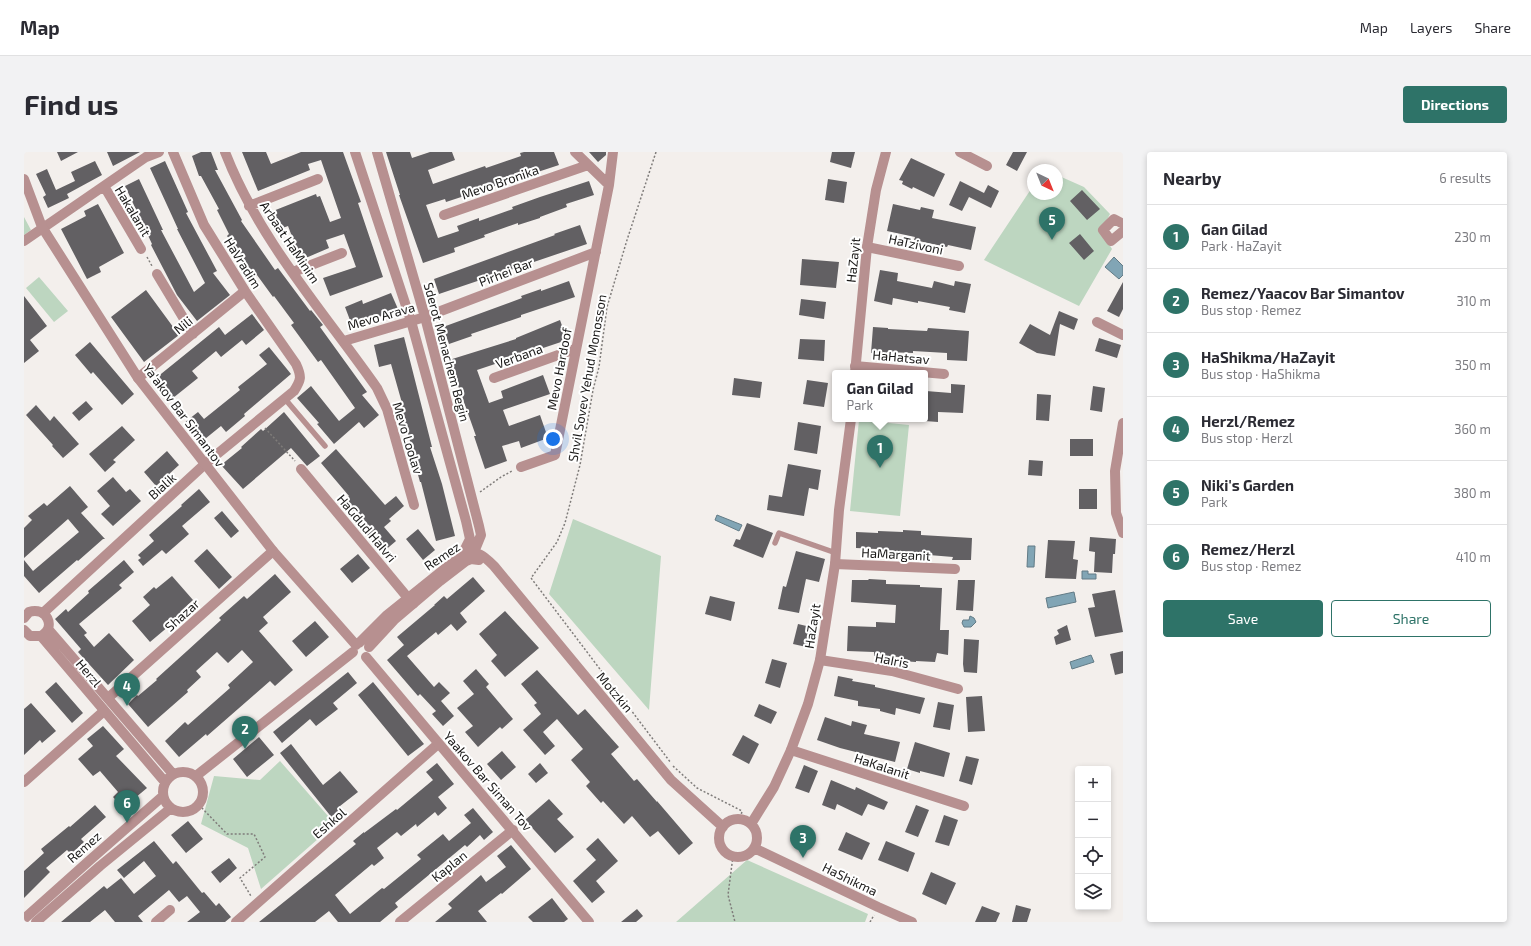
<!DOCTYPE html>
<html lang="en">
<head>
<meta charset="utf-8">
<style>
  :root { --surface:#fff; --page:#f2f2f3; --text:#2b2b33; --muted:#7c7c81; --line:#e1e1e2; --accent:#2e7368 }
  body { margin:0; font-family:"Exo 2",sans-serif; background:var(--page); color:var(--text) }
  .controls { position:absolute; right:12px; bottom:12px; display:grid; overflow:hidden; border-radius:4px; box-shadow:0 2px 6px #0003 }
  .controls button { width:36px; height:36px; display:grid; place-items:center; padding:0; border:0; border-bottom:1px solid var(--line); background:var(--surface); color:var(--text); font:20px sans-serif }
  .compass { position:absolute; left:1003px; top:12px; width:36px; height:36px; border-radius:50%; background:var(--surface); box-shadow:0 2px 6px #0003; rotate:137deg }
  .you { position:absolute; left:529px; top:287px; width:14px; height:14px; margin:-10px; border:3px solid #fff; border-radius:50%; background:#1a73e8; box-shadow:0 0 0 6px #1a73e833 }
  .badge { display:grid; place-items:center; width:26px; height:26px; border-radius:50%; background:var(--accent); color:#fff; font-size:13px; font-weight:700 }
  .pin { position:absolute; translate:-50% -33px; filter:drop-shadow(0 1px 2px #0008) }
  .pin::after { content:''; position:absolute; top:21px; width:14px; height:12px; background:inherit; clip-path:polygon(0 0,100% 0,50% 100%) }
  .popup { position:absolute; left:808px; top:218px; width:96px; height:52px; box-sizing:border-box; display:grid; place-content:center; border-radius:4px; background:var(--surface); filter:drop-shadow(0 1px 3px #0005); font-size:13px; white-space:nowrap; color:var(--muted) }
  .popup b { font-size:15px; color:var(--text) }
  .popup::after { content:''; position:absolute; left:50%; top:100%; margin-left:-8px; border:8px solid transparent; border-top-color:var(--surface) }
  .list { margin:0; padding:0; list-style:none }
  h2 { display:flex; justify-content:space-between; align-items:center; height:52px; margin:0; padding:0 16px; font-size:17px }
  h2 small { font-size:13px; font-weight:400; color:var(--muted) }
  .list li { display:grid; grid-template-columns:26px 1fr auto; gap:12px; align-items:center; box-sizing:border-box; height:64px; padding:0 16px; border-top:1px solid var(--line) }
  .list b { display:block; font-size:15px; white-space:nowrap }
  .list p { margin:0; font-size:13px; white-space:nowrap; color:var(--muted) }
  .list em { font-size:13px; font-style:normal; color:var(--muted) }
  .actions { display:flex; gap:8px; padding:12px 16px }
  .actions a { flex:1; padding:9px 0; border:1px solid var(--accent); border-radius:4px; text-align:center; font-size:14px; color:var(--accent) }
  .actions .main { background:var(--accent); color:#fff }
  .icon { flex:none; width:22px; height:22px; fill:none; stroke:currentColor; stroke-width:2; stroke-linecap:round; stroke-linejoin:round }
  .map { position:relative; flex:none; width:1099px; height:770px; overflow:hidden; border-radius:4px }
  header { display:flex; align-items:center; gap:24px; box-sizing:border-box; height:56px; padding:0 20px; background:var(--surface); border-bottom:1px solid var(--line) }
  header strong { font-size:19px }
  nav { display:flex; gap:22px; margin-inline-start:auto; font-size:14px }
  .intro { display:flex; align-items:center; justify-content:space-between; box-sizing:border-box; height:96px; padding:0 24px }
  h1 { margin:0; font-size:28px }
  .button { padding:10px 18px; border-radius:4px; background:var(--accent); color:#fff; font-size:14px; font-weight:700 }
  main { display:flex; gap:24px; padding:0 24px }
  aside { flex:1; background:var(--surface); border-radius:4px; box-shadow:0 2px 6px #0003 }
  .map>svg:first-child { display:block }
  .green { fill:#bdd6c0 }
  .water { fill:#81a5b5; stroke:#627b86 }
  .building { fill:#626063 }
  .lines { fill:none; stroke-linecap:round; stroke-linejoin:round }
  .path { stroke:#7f7c7a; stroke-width:1.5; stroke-dasharray:2 2; stroke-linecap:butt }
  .service { stroke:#b79090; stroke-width:5.5 }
  .minor { stroke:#b79090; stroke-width:10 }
  .tertiary { stroke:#b79090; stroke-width:10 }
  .labels { text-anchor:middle; stroke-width:4; stroke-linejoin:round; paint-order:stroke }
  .street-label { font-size:13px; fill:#1a1918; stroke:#fff }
</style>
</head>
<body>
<header>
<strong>Map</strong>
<nav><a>Map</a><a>Layers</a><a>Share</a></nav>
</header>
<div class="intro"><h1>Find us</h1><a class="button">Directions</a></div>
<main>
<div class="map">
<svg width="1099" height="770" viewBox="0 0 1099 770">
  <rect width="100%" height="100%" fill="#f3efec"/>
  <path class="green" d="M1033 23 1060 35 1086 62 1077 79 1088 97 1055 154 960 108 1009 34V42H1033Z
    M0 65 7 78 0 83Z
    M15 125 44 159 30 170 2 136Z
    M835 268 885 273 876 364 826 359Z
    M549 367 637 404 625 558 525 442Z
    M256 609 311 672 237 737 224 696 177 672 190 624 236 628Z
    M723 708 844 762 841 770H652Z"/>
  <path class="water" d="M1090 105 1099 114V123L1095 127 1081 115Z
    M693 363 718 373 715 379 691 368Z
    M1004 394H1011L1010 415H1003Z
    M1058 419H1064V422H1072V427H1058Z
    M1050 440 1052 450 1024 456 1022 446Z
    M946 464 950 466 952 470 947 475H940L938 471 939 468H945Z
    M1067 503 1070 510 1048 517 1046 510Z"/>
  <path class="building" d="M33 0H54L37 9Z
    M83 0H116L89 14Z
    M177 0H187L194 18H191L218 68 217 69 251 118 254 116 286 159 287 158 299 173 296 175 343 240 338 243 355 263 340 276 335 270 310 292 293 272 295 271 273 246 287 234 315 269 331 256 297 208 294 210 267 173 270 171 250 144 249 145 233 123 231 124 203 84 205 82 193 58 195 57 177 24H175L168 4Z
    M218 0H242L247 12 277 0H319L337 50 334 51 359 125 306 144 299 126 332 115 320 82 302 88 305 96 277 108 264 74 256 77 249 59 292 42 293 45 296 44 306 70 317 66 297 8 284 12 286 18 234 39Z
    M362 0H386L388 6 406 0H428L431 8 404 18 409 32 461 14 462 16 497 4 496 1 500 0H530L535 13 422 50 421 47 402 53 414 86 435 79 433 74 455 66V69L489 57 488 55 516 45 565 29 570 43 542 52 543 55 516 65V66L494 73V71L460 83 461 85 430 96 431 100 399 111 375 43H376Z
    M565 0H582V3L574 10Z
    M808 0H831L827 16 806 10Z
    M989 0H1003L993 19 982 13Z
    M887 6 921 22 910 45 889 35 888 37 878 32 879 29 875 28Z
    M71 9 78 23 43 42 45 46 24 56 19 45 22 43 12 22 23 17 32 38 51 29 47 20Z
    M141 9 164 60 162 61 193 119 189 121 206 143 173 169 153 143 127 93 128 92 101 34 115 27 139 78H137L170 140 181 131 153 77H154L126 16Z
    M804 27 823 30 820 51 801 48Z
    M936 29 960 41 964 33 975 39 967 56 945 45 938 59 925 53Z
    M1058 38 1076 57 1063 68 1046 49Z
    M74 52 100 101 75 115 77 120 63 127 37 77 62 64 60 59Z
    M869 52 896 58 897 55 910 58 908 66 952 75 947 98 924 93 923 95 890 88 891 85 863 79Z
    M556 73 563 92 415 142 410 127 531 83 530 82Z
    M1056 82 1070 99 1060 108 1045 91Z
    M778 107 815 110 812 136 776 133Z
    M856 118 874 121 873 129 908 136 910 129 930 134 931 129 947 132 941 161 925 158 926 155 894 149V151L869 146 868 153 850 149Z
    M545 129 551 145 497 163V165L447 182 448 184 425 192 419 175 498 146 497 144 517 137V139Z
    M1099 130V157L1095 165 1083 159Z
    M122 138 155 183 120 210 87 165Z
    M367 141 374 157 329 176 321 155 338 148 339 152Z
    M0 144 23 174 6 188 15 199 0 211Z
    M777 147 802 150 800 167 775 163Z
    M1035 159 1054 167 1050 178 1036 172 1031 204 1013 201 995 191 1006 172 1026 183Z
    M228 162 240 178 222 193 218 188 197 205 192 199 168 219 174 226 149 246 132 226 195 175 201 183Z
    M536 168 543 188 453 218 465 251 479 246 477 239 519 223 526 242 479 258 485 274 516 263 524 286 497 296 495 289 478 294 483 309 461 317 450 284H452L425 208 492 187V186Z
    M849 175 864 176V177L903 179 904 176 945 179 943 209 923 208V201L889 199V201L863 200V202L847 201Z
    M380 185 408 295H406L418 332 431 384 412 389 397 330H396L390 308H391L376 251H378L367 212 355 215 350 193Z
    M1075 186 1097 193 1093 206 1071 199Z
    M776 187 801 188 800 209 774 207Z
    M66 190 110 242 98 253 69 220 67 222 51 203Z
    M245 195 267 222 220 262 221 264 202 280 197 274 176 291 160 271 174 260 180 267 216 238 214 235 243 212 235 203Z
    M710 226 738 230 736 246 708 243Z
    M783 228 804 231 800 255 779 252Z
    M927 232 941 233 939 261 914 260V270L901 269 902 239 927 241Z
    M1069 234 1081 236 1078 260 1066 258Z
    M1013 242 1027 243 1025 269 1012 268Z
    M62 249 69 257 55 269 48 261Z
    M12 253 26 269 30 264 55 292 39 306 28 294 29 293 2 263Z
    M260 260 296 304 283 314 267 296 219 337 197 313 218 296 217 295 237 277 239 279Z
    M774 270 797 274 793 302 770 298Z
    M98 274 111 288 89 308 92 310 81 320 65 302Z
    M1046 287H1069V304H1046Z
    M312 297 361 353 372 344 380 354 365 367 367 369 360 375 372 389 359 400 334 373 336 372 318 350 325 344 297 311Z
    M143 299 155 313 132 334 120 320Z
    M1005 308 1019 309 1018 324 1004 323Z
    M764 312 797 318 794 338 785 336 780 364 743 358 745 343 758 345Z
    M89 325 102 340 106 337 117 349 89 374 77 362 86 354 73 339Z
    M46 334 64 355 57 361 81 387H79L54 409 53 408 15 441 0 424V408L9 419 55 380 44 367 0 406V376L8 368 4 364 20 351 23 354Z
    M175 337 186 350 158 374 165 382 142 402 138 398 119 414 114 408 117 406 114 403 130 389 125 383 158 354 157 353Z
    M1055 337H1073V357H1055Z
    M198 359 215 379 207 386 190 366Z
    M723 371 749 381 739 406 709 394 712 387 716 388Z
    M394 377 411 398 399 408 382 387Z
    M879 378 897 379V383L948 386 947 408H928L929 405 905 403 853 401V397L832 396V380L854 381V379L879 380Z
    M1066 385 1092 387 1091 402H1089L1088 421 1070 420 1071 400 1065 399Z
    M1024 388 1051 389 1049 407 1054 408 1052 427 1021 426Z
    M183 397 208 425 195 437 170 409Z
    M772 399 801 407 795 430 782 427 775 461 754 457 759 434 762 435Z
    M334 402 346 416 328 431 316 417Z
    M100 408 110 420 95 433 98 436 55 472 63 481 60 483 70 495 85 481 110 508 84 533 54 500 57 497 31 467 42 457 44 460 65 441 64 439Z
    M251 422 267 440 239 465 244 471 235 479 269 518 251 534 246 529 183 584 182 582 155 605 141 589 161 570 164 573 206 536 204 533 229 510 218 498 204 511 193 500 172 519 177 525 163 538 164 540 124 575 104 552 113 543 114 544 133 528 132 527 163 499 197 468 195 466 220 444 223 447Z
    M148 424 169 448 156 460 159 464 147 476 145 474 126 490 108 469 126 453 119 445 130 435 132 437Z
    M449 425 461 439 436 461 443 470 433 479 427 472 414 483 412 480 383 504 410 535 415 530 426 541 417 549 430 564 419 574 408 562 412 559 396 542 394 544 363 508 380 493 373 485 411 453H410L420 444 423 447Z
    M845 427 862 428V432L896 433V435L918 436 916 478H925L924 503 913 501 911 510 892 509V510L877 509V505L850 504V500L823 499 824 474 852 475V470L871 471 872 453 827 450 828 428H844Z
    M934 428H951L949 459 932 458Z
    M1091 438 1099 480 1071 485 1064 456 1071 455 1068 442Z
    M686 444 711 450 707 469 681 462Z
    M481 459 515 496 481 525 467 509 473 503 455 482Z
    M291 469 305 485 282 505 268 489Z
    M774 472 791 476 787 496 769 492Z
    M1043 473 1047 488 1032 493 1030 485 1035 482 1033 478Z
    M940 487 955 488 953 521 940 520 939 512Z
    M1099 499V521L1091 523 1086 502Z
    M748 507 763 511 756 536 741 531Z
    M452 517 465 532 462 535 489 567 478 577 476 575 454 595 441 580 449 574 433 556 450 542 439 529Z
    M513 518 554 563 561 557 595 595 587 602 610 629 613 627 633 650V649L669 691 655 703 634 679 626 685 608 664 600 672 579 649 577 651 562 634 566 630 547 608 559 597 533 567 519 580 531 594 521 603 499 578 517 562 510 553 513 551 497 532Z
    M324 520 333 531 309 551 314 557 292 574 286 567 258 591 249 580Z
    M814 524 829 527 828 529 851 533V535L901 546 896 562 872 556 871 563 856 559V557L834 554V549L810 544Z
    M32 530 59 561 48 571 21 540Z
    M349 530 400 592 384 604 334 543Z
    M958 544 961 579 944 580 942 545Z
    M914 550 930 553 926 578 909 575Z
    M7 551 32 579 18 591 16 588 0 603V557Z
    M735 552 753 560 747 572 730 564Z
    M801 565 827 574 828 569 843 573 840 582 876 590 871 610 816 596 793 588Z
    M79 574 100 597 92 604 123 636 99 656 89 645 94 640 76 619 69 624 54 607 69 594 63 587Z
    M719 583 735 592 725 612 708 603Z
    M235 585 250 603 223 625 209 607Z
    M891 590 926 601 920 625 896 619V621L883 617Z
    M267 592 299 633 316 619 334 640 316 654 319 658 309 667 256 601Z
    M478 599 492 615 477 628 463 612Z
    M942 604 955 607 948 633 935 629Z
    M413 611 430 632 414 645 423 656 414 664 411 660 393 675 392 672 377 684 373 680 353 696 360 706 350 714 348 712 311 743 326 762 358 736 360 737 397 707 393 703 419 682 425 689 447 671 440 663 449 656 469 680 460 688 456 683 443 695 441 693 371 751 374 755 356 770H314L305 759 291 770H235L332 692 329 689 340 680V681L372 657 373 658 409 628 402 620Z
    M516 611 524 621 512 631 504 622Z
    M780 613 794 619 785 641 771 636Z
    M807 628 831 638 832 635 864 650 860 658 844 652 838 664 813 652 811 658 798 653Z
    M525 647 539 662 533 667 550 685 531 701 501 668Z
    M71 653 82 665 57 687 60 690 47 702 43 698 22 716 26 720 0 746V719L20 701 17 697 45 674 46 675Z
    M892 653 905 658 894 685 881 680Z
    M920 663 934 668 925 694 911 690Z
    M164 669 179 687 162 701 147 683Z
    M822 680 846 691 838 708 814 698Z
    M574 686 594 709 572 729 581 740 568 751 549 729 572 708 562 697Z
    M130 689 149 712 152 709 178 741 180 740 192 754 195 751 207 765 201 770H163L176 760 163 744 155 750 145 738 114 764 119 770H91L81 758 66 770H37L80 734 83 737 97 726 110 742 132 724 120 709 100 726 93 718Z
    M862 689 891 701 884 720 854 708Z
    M487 693 507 717 478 742 477 741 454 759 463 770H411L428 756 424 752 457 723 462 730 482 715 473 704Z
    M205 706 213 716 196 731 187 720Z
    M907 720 932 731 922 753 898 742Z
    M528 746 544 767 540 770H509L504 765Z
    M992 753 1007 757 1003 770H988Z
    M958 754 976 761 972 770H951Z
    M613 757 619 764 612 770H597Z"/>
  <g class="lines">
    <path class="path" d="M632 0 603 88 583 155 575 215 569 238 556 313 541 371 533 390 507 426 647 611
      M123 105 128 114
      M241 276 271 309
      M456 340 477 325 488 319
      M649 614 673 636 718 659 716 668
      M175 653 203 682H230L241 705 216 726 227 744
      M709 704 704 743 711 770
      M846 770 850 763"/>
    <path class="service" d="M261 247 301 294
      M751 391 755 381 812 401"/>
    <path class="minor" d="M201 0C235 88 299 159 353 236L363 257 390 353
      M551 0 585 33
      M936 0 963 14
      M80 34 117 97
      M225 54 294 27
      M420 63 564 13
      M1099 72 1090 67 1079 78 1087 89 1099 79
      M0 89 122 5 135 0
      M843 95 935 114
      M269 120 318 101
      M133 122 169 182
      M1073 170 1099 183
      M320 189 401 165 572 100
      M831 214 920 222
      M114 226 221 139
      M470 226 551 197
      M497 315 531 303 585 33 589 0
      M277 317 389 452
      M811 412 931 417
      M19 461 181 312 270 239C277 228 278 225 272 212L221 139 180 73 149 0
      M796 508 868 519 934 537
      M84 546 249 399
      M767 598 940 654
      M0 630 80 559
      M132 770 146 758
      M212 770 414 592
      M376 770 489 678"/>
    <path class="tertiary" d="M331 0 387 169 442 369 446 387 438 403
      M353 0 401 165 455 374 457 383 448 405
      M0 27 18 75 114 226 249 399 332 493
      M831 221 843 95 852 38 862 0
      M1099 271 1091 319 1092 361 1099 381
      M0 466 5 460C22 454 33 475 17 484H6L0 478
      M24 477 149 622
      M17 484 141 630
      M335 491 362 464 438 403C453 397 460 404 470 414L647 628 699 675
      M345 495 370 468 416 429 442 409 447 407 455 408
      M342 505 565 770
      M139 640a20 20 0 1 1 40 0a20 20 0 1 1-40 0Z
      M172 624 329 500
      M695 686a19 19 0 1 1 38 0a19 19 0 1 1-38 0Z
      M727 672 750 635 767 598 784 552 796 508 811 412 815 358 827 267
      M730 696 854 755 888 770
      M0 767 66 708 139 644
      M12 770 76 714 147 656"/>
  </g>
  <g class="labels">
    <g class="street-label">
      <text transform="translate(476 30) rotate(-19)" y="5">Mevo Bronika</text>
      <text transform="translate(109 59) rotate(59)" y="5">Hakalanit</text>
      <text transform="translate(266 90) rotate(56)" y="5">Arbaat HaMinim</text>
      <text transform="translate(892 92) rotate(12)" y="5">HaTzivoni</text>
      <text transform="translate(829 108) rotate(-84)" y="5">HaZayit</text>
      <text transform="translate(219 111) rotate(58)" y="5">HaVradim</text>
      <text transform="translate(482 120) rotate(-21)" y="5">Pirhei Bar</text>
      <text transform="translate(357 164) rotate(-16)" y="5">Mevo Arava</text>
      <text transform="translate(159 173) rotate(-39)" y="5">Nili</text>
      <text transform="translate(423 200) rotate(75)" y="5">Sderot Menachem Begin</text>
      <text transform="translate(495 204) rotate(-20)" y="5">Verbana</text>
      <text transform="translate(877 205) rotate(5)" y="5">HaHatsav</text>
      <text transform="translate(535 217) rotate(-79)" y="5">Mevo Hardoof</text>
      <text transform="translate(563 226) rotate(-80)" y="5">Shvil Sovev Yehud Monosson</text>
      <text transform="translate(160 263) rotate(53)" y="5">Ya'akov Bar Simantov</text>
      <text transform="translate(384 286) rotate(73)" y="5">Mevo Loolav</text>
      <text transform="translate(138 334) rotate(-42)" y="5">Bialik</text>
      <text transform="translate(343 376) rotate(50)" y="5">HaGdud HaIvri</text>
      <text transform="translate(872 402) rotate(3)" y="5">HaMarganit</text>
      <text transform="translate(418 404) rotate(-34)" y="5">Remez</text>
      <text transform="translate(158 463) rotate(-42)" y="5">Shazar</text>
      <text transform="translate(788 474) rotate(-81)" y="5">HaZayit</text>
      <text transform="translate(868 508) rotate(11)" y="5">HaIris</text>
      <text transform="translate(65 521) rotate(50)" y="5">Herzl</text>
      <text transform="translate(591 540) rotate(50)" y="5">Motzkin</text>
      <text transform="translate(858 614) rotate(18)" y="5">HaKalanit</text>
      <text transform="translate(464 629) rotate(49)" y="5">Yaakov Bar Siman Tov</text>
      <text transform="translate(305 671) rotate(-41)" y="5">Eshkol</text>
      <text transform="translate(60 695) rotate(-41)" y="5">Remez</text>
      <text transform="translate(425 714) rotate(-39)" y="5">Kaplan</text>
      <text transform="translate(826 727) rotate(26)" y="5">HaShikma</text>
    </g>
  </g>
</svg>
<div class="controls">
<button>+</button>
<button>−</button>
<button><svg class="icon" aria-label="locate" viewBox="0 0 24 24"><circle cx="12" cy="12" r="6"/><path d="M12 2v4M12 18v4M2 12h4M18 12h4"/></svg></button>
<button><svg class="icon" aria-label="layers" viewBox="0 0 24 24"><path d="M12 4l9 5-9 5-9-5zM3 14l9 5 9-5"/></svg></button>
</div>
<svg class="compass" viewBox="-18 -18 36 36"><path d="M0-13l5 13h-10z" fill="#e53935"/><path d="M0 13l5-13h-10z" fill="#7c7c81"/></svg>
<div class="you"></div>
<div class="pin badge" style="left:856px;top:316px">1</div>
<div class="popup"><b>Gan Gilad</b>Park</div>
<div class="pin badge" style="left:221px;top:597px">2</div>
<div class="pin badge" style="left:779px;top:706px">3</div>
<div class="pin badge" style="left:103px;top:554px">4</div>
<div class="pin badge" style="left:1028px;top:88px">5</div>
<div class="pin badge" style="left:103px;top:671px">6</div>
</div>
<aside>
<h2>Nearby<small>6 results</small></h2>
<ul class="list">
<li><span class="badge">1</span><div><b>Gan Gilad</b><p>Park · HaZayit</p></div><em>230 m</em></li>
<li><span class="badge">2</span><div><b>Remez/Yaacov Bar Simantov</b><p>Bus stop · Remez</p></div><em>310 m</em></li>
<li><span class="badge">3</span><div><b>HaShikma/HaZayit</b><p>Bus stop · HaShikma</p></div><em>350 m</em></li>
<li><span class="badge">4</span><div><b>Herzl/Remez</b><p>Bus stop · Herzl</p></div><em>360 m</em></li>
<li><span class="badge">5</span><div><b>Niki's Garden</b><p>Park</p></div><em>380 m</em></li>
<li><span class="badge">6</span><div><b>Remez/Herzl</b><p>Bus stop · Remez</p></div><em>410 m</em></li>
</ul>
<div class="actions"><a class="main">Save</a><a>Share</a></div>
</aside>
</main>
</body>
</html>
